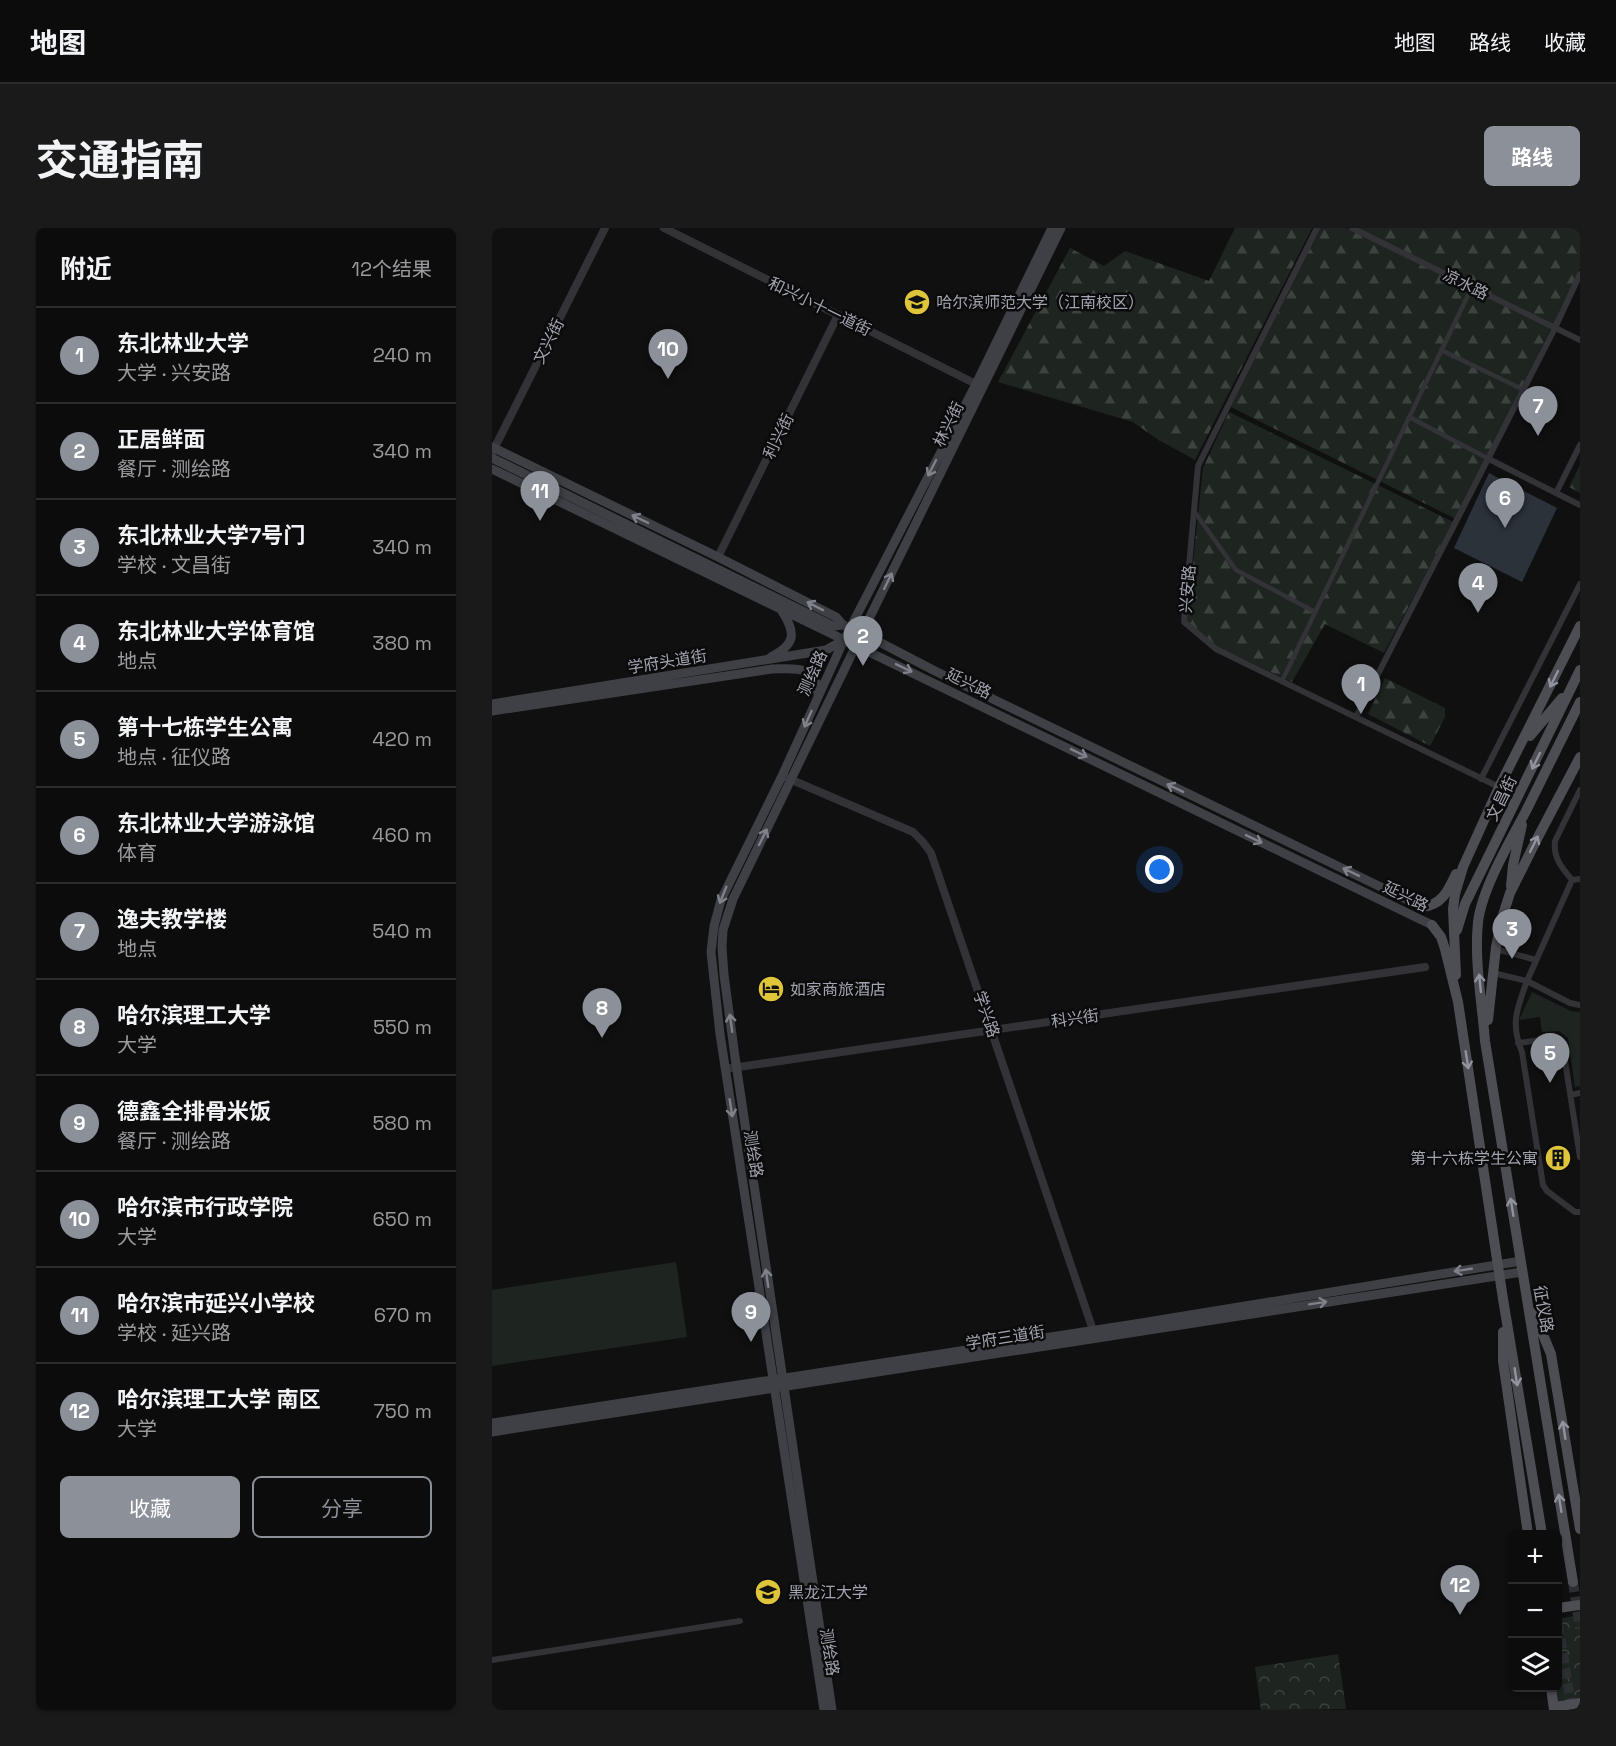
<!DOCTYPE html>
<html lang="zh">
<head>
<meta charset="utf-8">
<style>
  :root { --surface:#0c0c0d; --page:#1a1a1b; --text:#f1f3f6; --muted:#9a9b9d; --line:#2c2c2e; --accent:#8c9099 }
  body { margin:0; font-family:"Space Grotesk","Noto Sans SC",sans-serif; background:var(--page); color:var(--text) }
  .controls { position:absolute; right:18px; bottom:18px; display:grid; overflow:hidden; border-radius:9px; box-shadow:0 2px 4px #0004 }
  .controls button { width:54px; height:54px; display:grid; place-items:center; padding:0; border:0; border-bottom:2px solid var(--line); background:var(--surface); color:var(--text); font:30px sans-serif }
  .you { position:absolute; left:668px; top:642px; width:21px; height:21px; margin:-15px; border:4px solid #fff; border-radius:50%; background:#1a73e8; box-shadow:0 0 0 9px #1a73e833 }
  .badge { display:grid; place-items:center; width:39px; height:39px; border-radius:50%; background:var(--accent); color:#fff; font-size:20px; font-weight:700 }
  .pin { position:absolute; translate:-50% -50px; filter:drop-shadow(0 2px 3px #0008) }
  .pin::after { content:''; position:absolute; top:32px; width:21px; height:18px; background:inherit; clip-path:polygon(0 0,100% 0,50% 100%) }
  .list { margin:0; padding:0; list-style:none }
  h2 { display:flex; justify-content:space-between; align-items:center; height:78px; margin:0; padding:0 24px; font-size:26px }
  h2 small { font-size:20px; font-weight:400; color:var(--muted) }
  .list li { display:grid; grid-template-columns:39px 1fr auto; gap:18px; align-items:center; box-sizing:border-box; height:96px; padding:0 24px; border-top:2px solid var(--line) }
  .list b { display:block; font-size:22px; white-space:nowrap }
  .list p { margin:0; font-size:20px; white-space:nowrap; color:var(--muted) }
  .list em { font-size:20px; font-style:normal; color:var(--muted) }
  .actions { display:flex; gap:12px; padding:18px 24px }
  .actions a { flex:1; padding:14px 0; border:2px solid var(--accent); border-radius:9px; text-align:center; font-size:21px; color:var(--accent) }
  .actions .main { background:var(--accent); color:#fff }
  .icon { flex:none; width:33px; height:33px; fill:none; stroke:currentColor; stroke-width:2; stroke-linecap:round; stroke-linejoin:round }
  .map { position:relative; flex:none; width:1088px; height:1482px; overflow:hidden; border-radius:9px }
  header { display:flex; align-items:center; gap:36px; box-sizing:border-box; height:84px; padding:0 30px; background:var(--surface); border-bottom:2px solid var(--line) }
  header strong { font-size:28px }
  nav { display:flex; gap:33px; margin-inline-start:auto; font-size:21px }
  .intro { display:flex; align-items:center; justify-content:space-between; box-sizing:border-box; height:144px; padding:0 36px }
  h1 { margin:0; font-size:42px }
  .button { padding:15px 27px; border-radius:9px; background:var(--accent); color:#fff; font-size:21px; font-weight:700 }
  main { display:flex; gap:36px; padding:0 36px }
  aside { flex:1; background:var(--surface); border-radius:9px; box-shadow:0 2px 4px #0004 }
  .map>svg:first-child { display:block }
  .grass { fill:#1e2520 }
  .forest { fill:url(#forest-firs) }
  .park { fill:url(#park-crowns) }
  .water { fill:#2c323a }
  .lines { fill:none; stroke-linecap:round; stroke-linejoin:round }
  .primary-tunnel { stroke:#2d2e31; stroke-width:10; stroke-dasharray:10 5; stroke-linecap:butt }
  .pedestrian { stroke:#333337; stroke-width:4.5 }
  .minor { stroke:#333337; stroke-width:6 }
  .tertiary { stroke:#333337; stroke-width:8 }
  .secondary { stroke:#3f4045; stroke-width:9 }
  .primary { stroke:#4d4d54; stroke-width:10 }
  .oneway { stroke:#7f818b }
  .oneway2 { stroke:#91939e }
  .labels { text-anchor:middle; stroke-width:5; stroke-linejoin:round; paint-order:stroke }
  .street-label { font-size:16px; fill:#a2a4b0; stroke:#0b0b0c }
  .poi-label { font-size:16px; fill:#a2a4b0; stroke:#0b0b0c; text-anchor:start }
</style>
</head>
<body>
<header>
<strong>地图</strong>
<nav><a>地图</a><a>路线</a><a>收藏</a></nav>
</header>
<div class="intro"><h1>交通指南</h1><a class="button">路线</a></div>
<main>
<aside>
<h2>附近<small>12个结果</small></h2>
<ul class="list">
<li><span class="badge">1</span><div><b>东北林业大学</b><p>大学 · 兴安路</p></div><em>240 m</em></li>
<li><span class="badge">2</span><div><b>正居鲜面</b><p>餐厅 · 测绘路</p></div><em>340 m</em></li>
<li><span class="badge">3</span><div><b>东北林业大学7号门</b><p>学校 · 文昌街</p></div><em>340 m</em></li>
<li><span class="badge">4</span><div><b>东北林业大学体育馆</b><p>地点</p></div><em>380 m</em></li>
<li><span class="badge">5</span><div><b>第十七栋学生公寓</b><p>地点 · 征仪路</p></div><em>420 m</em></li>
<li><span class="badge">6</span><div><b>东北林业大学游泳馆</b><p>体育</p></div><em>460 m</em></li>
<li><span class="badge">7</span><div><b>逸夫教学楼</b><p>地点</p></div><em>540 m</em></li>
<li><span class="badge">8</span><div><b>哈尔滨理工大学</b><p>大学</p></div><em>550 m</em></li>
<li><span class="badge">9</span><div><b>德鑫全排骨米饭</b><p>餐厅 · 测绘路</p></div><em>580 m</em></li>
<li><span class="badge">10</span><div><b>哈尔滨市行政学院</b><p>大学</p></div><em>650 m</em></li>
<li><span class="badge">11</span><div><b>哈尔滨市延兴小学校</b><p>学校 · 延兴路</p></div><em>670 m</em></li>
<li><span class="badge">12</span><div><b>哈尔滨理工大学 南区</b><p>大学</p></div><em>750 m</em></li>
</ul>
<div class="actions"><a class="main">收藏</a><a>分享</a></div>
</aside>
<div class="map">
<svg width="1088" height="1482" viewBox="0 0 1088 1482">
  <defs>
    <pattern id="forest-firs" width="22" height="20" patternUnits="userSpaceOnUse" patternTransform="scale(1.5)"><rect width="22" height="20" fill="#1e2520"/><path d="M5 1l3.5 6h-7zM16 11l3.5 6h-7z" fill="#3c423e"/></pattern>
    <pattern id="park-crowns" width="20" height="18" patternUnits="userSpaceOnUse" patternTransform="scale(1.5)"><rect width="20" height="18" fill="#1e2520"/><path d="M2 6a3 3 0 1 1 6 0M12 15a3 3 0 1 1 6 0" fill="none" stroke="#3c423e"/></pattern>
  </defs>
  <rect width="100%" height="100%" fill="#101011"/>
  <path class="grass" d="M1040 764 1079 783 1088 784V858L1083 859 1076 810 1067 803 1050 804 1048 789 1027 792Z
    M184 1034 195 1109 0 1138V1062Z"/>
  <path class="forest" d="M743 0H820L703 232 665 211 641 194 506 154 578 20 612 38 633 23 717 53Z
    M828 0H854L1059 100 964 291 739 179Z
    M866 0H1088V40L1062 96Z
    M737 184 961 294 892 425 833 396 800 454 726 419 695 393 711 240Z
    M1088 237V265L1077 259Z
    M893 450 953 480V489L938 518 876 486Z"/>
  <path class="park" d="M1082 1388 1088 1391V1470L1065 1473 1063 1460H1066V1391Z
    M846 1426 854 1481 769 1482 763 1439Z"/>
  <path class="water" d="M997 245 1065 280 1030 354 962 320Z"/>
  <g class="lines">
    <path class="primary-tunnel" d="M1081 1354 1088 1401
      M1066 1396 1080 1482"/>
    <path class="pedestrian" d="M949 122 1032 162
      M917 189 997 231
      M702 283 744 342 823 384
      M790 453 980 59"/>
    <path class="minor" d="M825 0 706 238 692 394 724 421 1007 559
      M860 0 1088 112
      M1088 217 1064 265 1088 277
      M997 231 1064 265
      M864 489 1063 100 1088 46
      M989 551 1088 356
      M1088 651 1080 652 1035 753 1078 775 1088 777
      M1080 652C1070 640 1061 630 1063 613L1088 562
      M1004 721 1044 732
      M1001 745 1035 753C1025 781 1018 795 1030 824L1051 957 1055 963 1083 984H1088
      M1026 815 1064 810 1070 814 1088 929
      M1079 867 1088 865
      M0 1432 248 1393"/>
    <path class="tertiary" d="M172 0 484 156
      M0 225 113 0
      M226 329 346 87
      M293 549 421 604 431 614 439 625 603 1108
      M233 841 933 739"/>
    <path class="secondary" d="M0 219 226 329 344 389 351 397 370 405 443 443 930 679
      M0 230 341 398 351 397
      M0 241 940 697
      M279 429C304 416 304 405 290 383
      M0 476 334 422 352 412
      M0 483 280 441C302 441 325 436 326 466
      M0 1195 643 1096 1029 1033
      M0 1204 1030 1044
      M332 1482 228 806 219 724 222 698 229 672 290 548 352 412 484 156 560 0
      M340 1482 243 829 232 747 230 719 231 702 241 671 370 405 569 0"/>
    <path class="primary" d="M1038 508 1070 470
      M1019 658 1021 637 1030 597
      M930 679C950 677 956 663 964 646
      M940 697 949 709 953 721 966 774 1011 1071 1050 1306
      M965 702 973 676 1088 442
      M964 747 961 681 963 666 971 639 1008 557 1088 398
      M996 792 1004 719 1010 690 1018 665 1047 607 1088 529
      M1042 1085 1059 1126 1088 1301
      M1011 1104V1133L1036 1306
      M1081 1354 993 813C990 774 982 733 986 694 990 661 1017 615 1033 585 1051 548 1070 511 1088 474
      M1066 1380 1088 1377
      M1059 1460 1062 1482
      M1062 1479 1088 1475"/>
  </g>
  <defs><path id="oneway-shaft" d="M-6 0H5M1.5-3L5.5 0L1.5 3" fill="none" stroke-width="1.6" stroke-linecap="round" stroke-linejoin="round" transform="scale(1.5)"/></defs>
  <g class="oneway">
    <use href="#oneway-shaft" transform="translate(440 240) rotate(117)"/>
    <use href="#oneway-shaft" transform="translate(148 291) rotate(-154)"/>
    <use href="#oneway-shaft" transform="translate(396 353) rotate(-64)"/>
    <use href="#oneway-shaft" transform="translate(323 378) rotate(-153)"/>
    <use href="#oneway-shaft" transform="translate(412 440) rotate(26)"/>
    <use href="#oneway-shaft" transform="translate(316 491) rotate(114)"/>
    <use href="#oneway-shaft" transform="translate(587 525) rotate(26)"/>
    <use href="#oneway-shaft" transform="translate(683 560) rotate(-154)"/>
    <use href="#oneway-shaft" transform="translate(271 609) rotate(-64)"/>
    <use href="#oneway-shaft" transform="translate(762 611) rotate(26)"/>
    <use href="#oneway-shaft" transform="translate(859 644) rotate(-154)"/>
    <use href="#oneway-shaft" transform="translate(231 667) rotate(112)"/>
    <use href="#oneway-shaft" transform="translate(239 795) rotate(-98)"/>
    <use href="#oneway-shaft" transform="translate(239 880) rotate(81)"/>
    <use href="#oneway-shaft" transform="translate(971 1042) rotate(171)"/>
    <use href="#oneway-shaft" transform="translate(275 1050) rotate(-98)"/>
    <use href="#oneway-shaft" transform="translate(826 1075) rotate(-9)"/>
  </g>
  <g class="oneway2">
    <use href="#oneway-shaft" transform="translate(1062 451) rotate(116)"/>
    <use href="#oneway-shaft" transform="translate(1044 533) rotate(116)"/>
    <use href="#oneway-shaft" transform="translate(1042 616) rotate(-64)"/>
    <use href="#oneway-shaft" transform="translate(988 755) rotate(-96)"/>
    <use href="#oneway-shaft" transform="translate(975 832) rotate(81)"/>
    <use href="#oneway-shaft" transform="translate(1020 979) rotate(-99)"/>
    <use href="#oneway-shaft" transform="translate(1024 1149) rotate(81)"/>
    <use href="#oneway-shaft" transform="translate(1072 1202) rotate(-99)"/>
    <use href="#oneway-shaft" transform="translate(1068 1275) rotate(-99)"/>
  </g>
  <defs>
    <symbol id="university-disc" viewBox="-11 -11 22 22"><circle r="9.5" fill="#dfc539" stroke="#0b0b0c"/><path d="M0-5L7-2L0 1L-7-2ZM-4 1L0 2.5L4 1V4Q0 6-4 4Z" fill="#111"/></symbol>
    <symbol id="hotel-disc" viewBox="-11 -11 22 22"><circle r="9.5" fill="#dfc539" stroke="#0b0b0c"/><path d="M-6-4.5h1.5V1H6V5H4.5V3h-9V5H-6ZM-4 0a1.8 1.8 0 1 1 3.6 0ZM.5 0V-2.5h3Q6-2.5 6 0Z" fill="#111"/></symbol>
    <symbol id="building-disc" viewBox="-11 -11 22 22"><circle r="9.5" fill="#dfc539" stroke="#0b0b0c"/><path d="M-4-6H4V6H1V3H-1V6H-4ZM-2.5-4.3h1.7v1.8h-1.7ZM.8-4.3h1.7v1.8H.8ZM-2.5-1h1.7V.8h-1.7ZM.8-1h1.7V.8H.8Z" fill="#111"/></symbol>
  </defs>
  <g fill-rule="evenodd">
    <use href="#university-disc" x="410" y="59" width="30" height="30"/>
    <use href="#hotel-disc" x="264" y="746" width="30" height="30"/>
    <use href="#building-disc" x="1051" y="915" width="30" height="30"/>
    <use href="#university-disc" x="261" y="1349" width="30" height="30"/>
  </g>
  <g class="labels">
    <g class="street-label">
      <text transform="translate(974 56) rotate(26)" y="6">凉水路</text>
      <text transform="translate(328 78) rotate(26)" y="6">和兴小十一道街</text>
      <text transform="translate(56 113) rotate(-63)" y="6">文兴街</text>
      <text transform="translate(456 196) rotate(-64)" y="6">林兴街</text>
      <text transform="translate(286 208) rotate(-64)" y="6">利兴街</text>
      <text transform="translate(695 361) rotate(-85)" y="6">兴安路</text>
      <text transform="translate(175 433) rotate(-9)" y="6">学府头道街</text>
      <text transform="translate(320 445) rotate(-66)" y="6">测绘路</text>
      <text transform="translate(477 455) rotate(26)" y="6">延兴路</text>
      <text transform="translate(1009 570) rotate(-64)" y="6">文昌街</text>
      <text transform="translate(914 668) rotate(26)" y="6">延兴路</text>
      <text transform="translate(495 786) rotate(71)" y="6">学兴路</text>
      <text transform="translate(583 790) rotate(-8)" y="6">科兴街</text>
      <text transform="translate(262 926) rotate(81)" y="6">测绘路</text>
      <text transform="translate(1052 1081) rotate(80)" y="6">征仪路</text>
      <text transform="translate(513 1109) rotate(-9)" y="6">学府三道街</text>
      <text transform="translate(338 1424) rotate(81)" y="6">测绘路</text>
    </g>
    <g class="poi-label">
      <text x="444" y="80">哈尔滨师范大学（江南校区）</text>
      <text x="298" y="767">如家商旅酒店</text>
      <text x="1046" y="936" text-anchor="end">第十六栋学生公寓</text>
      <text x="296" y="1370">黑龙江大学</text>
    </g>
  </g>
</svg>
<div class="controls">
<button>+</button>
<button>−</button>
<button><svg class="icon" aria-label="layers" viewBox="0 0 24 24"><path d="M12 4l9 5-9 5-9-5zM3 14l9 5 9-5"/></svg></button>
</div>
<div class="you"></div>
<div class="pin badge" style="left:869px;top:486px">1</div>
<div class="pin badge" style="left:371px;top:438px">2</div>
<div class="pin badge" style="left:1020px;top:731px">3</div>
<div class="pin badge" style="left:986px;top:385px">4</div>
<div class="pin badge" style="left:1058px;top:855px">5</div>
<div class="pin badge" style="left:1013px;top:300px">6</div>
<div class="pin badge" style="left:1046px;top:208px">7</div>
<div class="pin badge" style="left:110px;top:810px">8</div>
<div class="pin badge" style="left:259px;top:1114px">9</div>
<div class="pin badge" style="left:176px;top:151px">10</div>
<div class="pin badge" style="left:48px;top:293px">11</div>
<div class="pin badge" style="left:968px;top:1387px">12</div>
</div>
</main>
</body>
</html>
